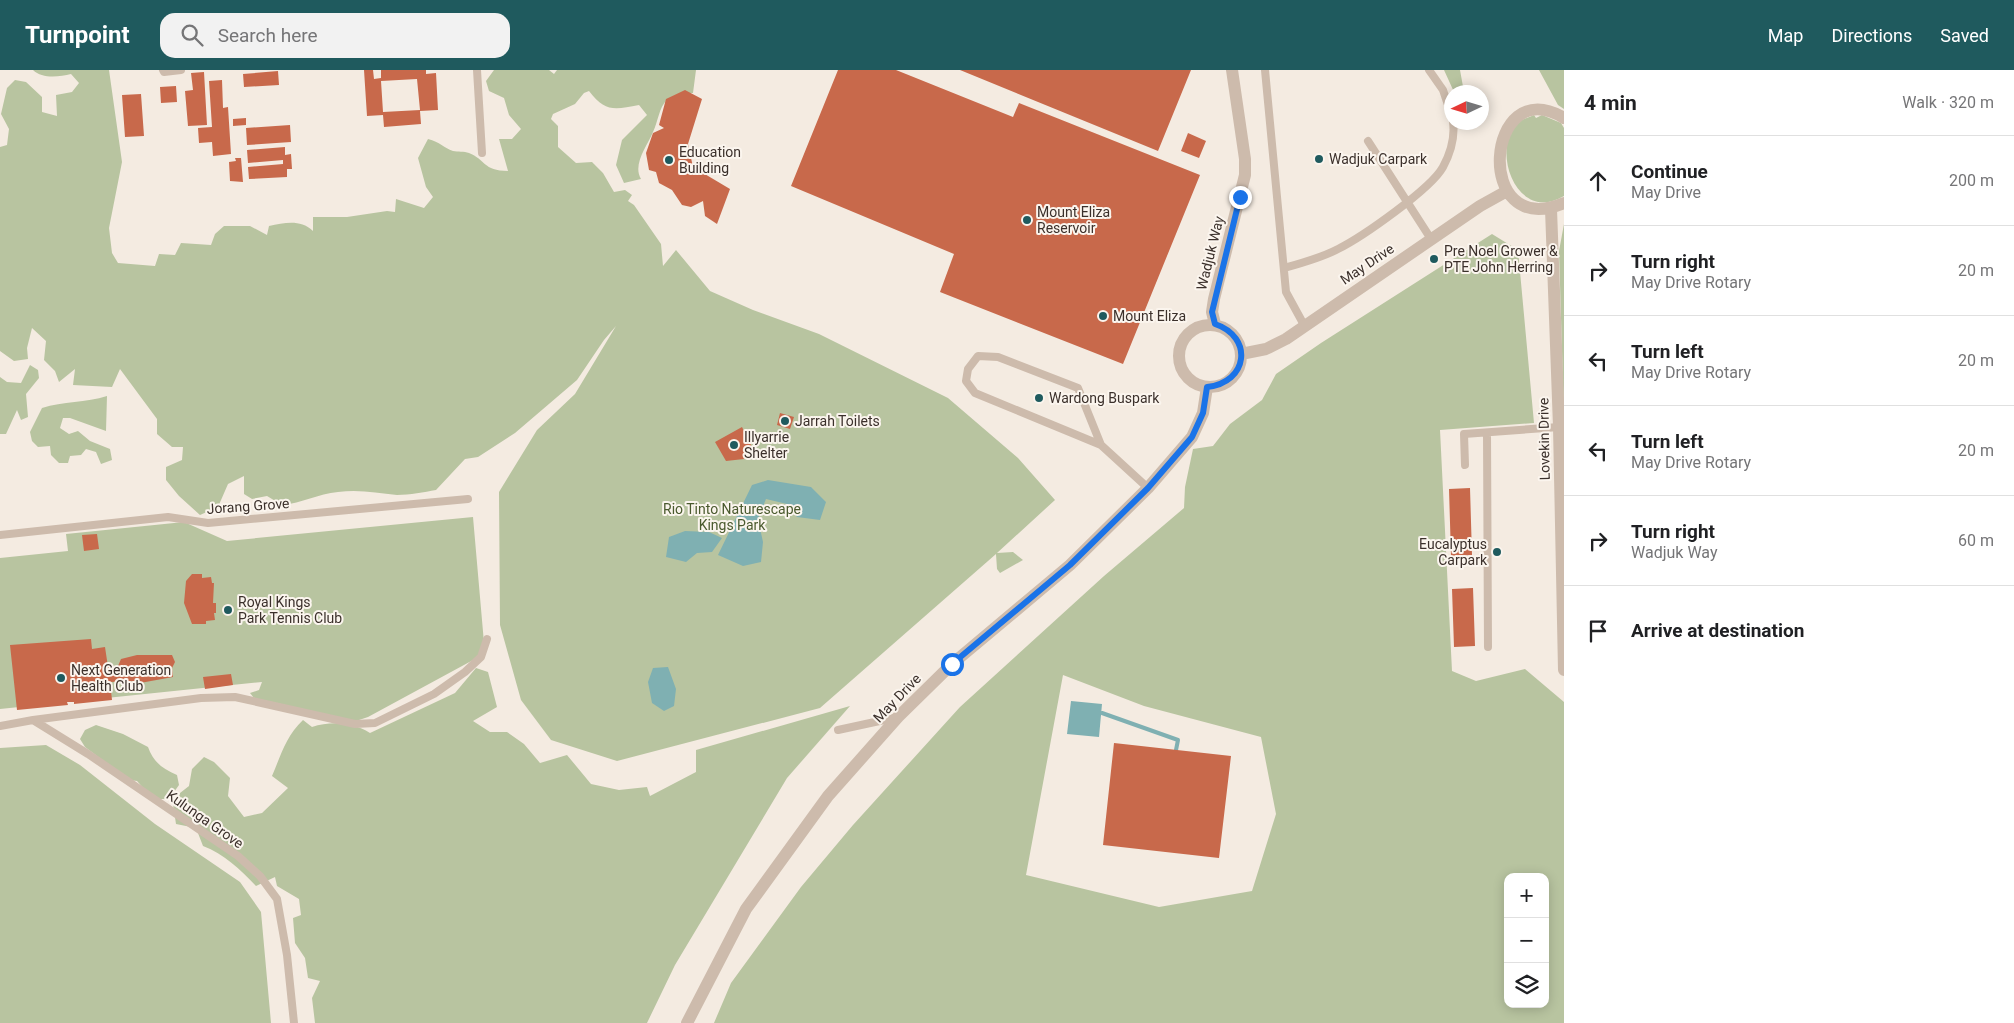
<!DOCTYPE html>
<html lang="en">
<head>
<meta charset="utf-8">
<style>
  :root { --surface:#fff; --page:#f2f2f2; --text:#202124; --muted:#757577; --line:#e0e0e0; --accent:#1f5a5e }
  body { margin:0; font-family:Roboto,sans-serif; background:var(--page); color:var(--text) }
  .controls { position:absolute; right:15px; bottom:15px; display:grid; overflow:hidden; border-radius:10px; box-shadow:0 2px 12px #0003 }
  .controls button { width:45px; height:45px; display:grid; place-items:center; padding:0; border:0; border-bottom:1px solid var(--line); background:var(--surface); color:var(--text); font:25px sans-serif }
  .compass { position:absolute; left:1444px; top:15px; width:45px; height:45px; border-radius:50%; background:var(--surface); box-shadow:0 2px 12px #0003; rotate:266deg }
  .stop { position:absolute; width:15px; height:15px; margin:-11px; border:4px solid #1a73e8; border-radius:50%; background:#fff }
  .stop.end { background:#1a73e8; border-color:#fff; box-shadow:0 1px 5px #0008 }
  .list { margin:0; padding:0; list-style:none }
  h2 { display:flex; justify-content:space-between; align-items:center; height:65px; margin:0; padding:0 20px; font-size:21px }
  h2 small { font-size:16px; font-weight:400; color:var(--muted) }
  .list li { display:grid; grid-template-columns:32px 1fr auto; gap:15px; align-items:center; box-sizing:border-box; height:90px; padding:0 20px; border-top:1px solid var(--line) }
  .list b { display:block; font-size:19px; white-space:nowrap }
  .list p { margin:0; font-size:16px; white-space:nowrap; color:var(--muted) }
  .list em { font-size:16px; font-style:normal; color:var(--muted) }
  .icon { flex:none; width:28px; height:28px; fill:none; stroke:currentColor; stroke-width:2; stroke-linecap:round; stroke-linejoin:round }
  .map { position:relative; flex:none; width:1564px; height:953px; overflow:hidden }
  header { display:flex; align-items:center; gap:30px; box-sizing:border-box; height:70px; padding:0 25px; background:var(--accent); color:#fff }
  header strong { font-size:24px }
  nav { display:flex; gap:28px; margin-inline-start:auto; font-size:18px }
  .search { width:350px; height:45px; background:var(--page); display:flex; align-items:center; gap:12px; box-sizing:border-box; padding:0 18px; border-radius:15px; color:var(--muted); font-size:19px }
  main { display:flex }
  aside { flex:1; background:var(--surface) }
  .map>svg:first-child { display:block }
  .green { fill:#b8c4a0; fill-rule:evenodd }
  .water { fill:#7fb0b2 }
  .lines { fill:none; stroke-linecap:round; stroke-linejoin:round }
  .stream { stroke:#7fb0b2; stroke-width:4 }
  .building { fill:#c8694b; fill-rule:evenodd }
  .lane { stroke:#cdbbac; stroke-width:8 }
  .street { stroke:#cdbbac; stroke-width:12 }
  .route { stroke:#1a73e8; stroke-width:6 }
  .poi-dot { fill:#1f5a5e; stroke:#fbf5ee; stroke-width:2 }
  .labels { text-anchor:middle; stroke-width:4; stroke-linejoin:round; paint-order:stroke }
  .poi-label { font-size:14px; fill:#3b302b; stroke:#fbf5ee; text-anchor:start }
  .street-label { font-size:14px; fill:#3b302b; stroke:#fbf5ee }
  .park-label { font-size:14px; fill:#4a5a2e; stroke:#fbf5ee }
</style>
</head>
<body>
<header>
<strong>Turnpoint</strong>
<div class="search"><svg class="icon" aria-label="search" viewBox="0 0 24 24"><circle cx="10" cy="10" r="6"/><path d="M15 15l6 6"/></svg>Search here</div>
<nav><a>Map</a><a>Directions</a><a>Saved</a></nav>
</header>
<main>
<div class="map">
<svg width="1564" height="953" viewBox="0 0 1564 953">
  <rect width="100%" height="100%" fill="#f4ebe1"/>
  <path class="green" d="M33 0H109L122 92 109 158 112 183 118 193 155 196 159 184 175 185 181 173 211 175 215 164 224 156H250L267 165 269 156C285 153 300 149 313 161V147H347L387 141 395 142 396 129 424 138 433 127 426 117 418 88 428 69C440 72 444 78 453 81 458 82 464 81 469 83 485 89 483 101 508 101L499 69H512L521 59 509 45 504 28 489 21 486 11 494 0H549L554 4 557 0H696L693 23C683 23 676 23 667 30 659 37 658 52 653 62 648 75 632 94 641 109L624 113 616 95 622 70 647 45 639 35C614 40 605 42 589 21L584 23 575 34 553 44 551 49 558 56V77L576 93 592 92 603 103 614 122 625 120 632 125 628 131 634 135 661 174 663 196 676 180 710 221 753 240 819 264 948 328 1018 388 1055 430 997 483 1013 482 1023 490 1000 503 997 499 996 484 820 638 617 691 551 670 521 630 500 555 499 422 537 360 575 324 616 256 604 270 577 310 515 363 478 387 465 389 436 420C424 422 410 425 397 425 377 423 359 419 338 422 318 424 302 433 282 435L267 426 252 429 244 424V406L228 414 218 437 200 445 179 426 166 410V397L182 390 183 377H172L157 364V349L120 299 112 317 73 315 75 299 59 312 55 301 44 290 46 271 32 258 27 278 28 289 14 291 0 281V77L7 75 9 59 1 44 7 18 15 10 26 12 42 27V42L57 46 56 25 72 22 79 13 71 4C59 7 42 9 33 0Z
    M1444 0H1460L1464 22H1454Z
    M1539 0H1564V39L1558 35Z
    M1534 45 1536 48 1542 45 1561 53 1564 58V126C1516 155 1489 77 1519 51 1523 49 1530 47 1534 45Z
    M1564 154V348L1559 181Z
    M1492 164 1518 180 1534 353 1440 360 1452 601 1476 611 1525 599 1564 632V953H714L731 913 801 817 853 755 960 637 1104 506 1184 438 1185 417 1193 379 1213 376 1230 354 1262 330 1276 304 1321 273ZM1063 605 1144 636 1261 667 1276 744 1252 821 1159 837 1026 805ZM1508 807H1545V934H1508Z
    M30 295 38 300 39 308 26 324 28 347 21 350 17 340 6 364H0V307L7 312 21 313Z
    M107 326 106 361 70 348H63L60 358 69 364 78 361 90 371 110 379 112 390 101 394 96 382 86 379 81 385 70 386 68 393H59L51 385 50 376 38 377 32 371 30 362 42 338C63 331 86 333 107 326Z
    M473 447 484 573 481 582 475 589 368 647 356 651 254 628 250 623 259 620 262 612 0 639V488L68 481 66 464 184 452 227 471Z
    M476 598 488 602 497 637 473 651 490 662H507L524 674 540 693 567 685 591 714 619 720 647 717 650 726 696 702V680L850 636 787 708 675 895 647 953H315L312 928 320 911 308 908 305 888 295 873 293 848 301 845 299 829 277 816 275 807 256 816C240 799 224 784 203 776L196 758 176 754 173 734 180 723 189 716 192 699 204 687 214 692 230 708 228 726 244 747 262 743 288 718 272 706C281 685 286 666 303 650L312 657C331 651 352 652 370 663L455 623Z
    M96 655 123 664 148 677C153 692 163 699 177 705L179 715 169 729H153L137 711 129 710 85 677 80 669 85 660Z
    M46 675 80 695 155 754 240 812 261 842 271 953H0V678Z"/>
  <path class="water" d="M768 410 811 417 826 432 820 450 797 447 787 434 766 429 758 449 763 472 761 492 743 496 718 485 752 415Z
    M685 461 709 462 722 468 712 482 697 483 686 492 666 487 669 467Z
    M668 597 676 619 674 636 664 641 652 633 648 612 653 598Z
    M1071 631 1102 634 1099 667 1067 664Z"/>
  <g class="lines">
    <path class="stream" d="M1102 643 1178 670 1176 680"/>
  </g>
  <path class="building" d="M364 0H373L374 9 381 8V0H426V4L436 3 438 40 420 41 421 54 384 57 383 45 367 46ZM417 9 420 40 383 42 381 11Z
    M838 0H896L1013 47 1019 33 1200 105 1123 294 940 222 954 184 791 116Z
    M960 0H1191L1158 81Z
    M278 1 279 15 244 17 243 4Z
    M204 2 207 55 188 56 185 21 193 20 191 3Z
    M222 10 223 38 228 37 231 84 213 86 212 72 199 73 198 58 212 57 209 11Z
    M176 16 177 32 161 33 160 17Z
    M685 20 702 29 688 74 693 97 730 119 717 154 705 146 703 131 691 137 682 135 672 120 659 113 656 102 649 100 646 83 653 63 664 58 659 55 666 29Z
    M141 24 144 66 125 67 122 25Z
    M246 48V55L233 56V49Z
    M290 55 291 72 247 75 246 58Z
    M1188 63 1206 71 1199 88 1181 81Z
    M285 77V85L291 84 292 99H287V107L249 109 248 97 283 94V90L248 93 247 80Z
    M235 88H241L243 112 230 111 229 92 236 91Z
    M780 343 794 347 790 359 777 355Z
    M742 357 753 379 751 386 744 389 726 391 715 372Z
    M1470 418 1472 485 1451 486 1449 419Z
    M97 464 99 479 84 481 82 465Z
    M192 504H202V508L211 507 212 513H214L213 533H216V543H214L215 550 206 551V554H192L184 533 186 511Z
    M1473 518 1475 576 1454 577 1452 519Z
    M91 569 92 579 105 577 108 597 118 596 121 589 137 585H172L175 592 172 598 173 607 140 613V611L110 612 112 630 74 634V632H67L68 635 17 640 10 575Z
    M231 604 233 615 205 619 203 607Z
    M1114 673 1231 686 1219 788 1103 775Z"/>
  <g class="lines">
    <path class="lane" d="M163 0 164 2 181 0
      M477 0 482 83
      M1265 0 1286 222 1304 255
      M1429 0 1443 20 1452 47
      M1368 71 1431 169
      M1284 198C1302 193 1321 188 1338 179 1362 167 1431 119 1443 97 1450 84 1455 67 1453 52
      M1487 363 1488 577
      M1101 375 1078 318 998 287 978 286 968 299 966 311 975 323 1101 375 1148 418
      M1465 395 1464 364 1559 357
      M0 465 168 447 208 453 468 429
      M33 650 201 628 235 627 355 654 375 653 434 624 465 602 481 587 487 569
      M0 656 33 650 88 684 238 786 260 806 277 829 287 885 294 953
      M838 660 898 647"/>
    <path class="street" d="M1564 48C1485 0 1472 172 1564 133
      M1551 139 1559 357 1564 600
      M1215 254 1212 242 1214 229 1245 105V89L1232 0
      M1179 286a31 31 0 1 1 62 0a31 31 0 1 1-62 0Z
      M1241 284 1266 279 1286 269 1480 136 1507 121
      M687 953 746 839 828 726 898 647 952 594 1070 495 1148 418 1192 367 1203 343 1207 317"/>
  </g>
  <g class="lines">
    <path class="route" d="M952 594 1070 495 1148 418 1192 367 1203 343 1207 317C1248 313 1254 267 1215 254L1212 242 1240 127"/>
  </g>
  <g class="poi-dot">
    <circle cx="1319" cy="89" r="5"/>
    <circle cx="669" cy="90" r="5"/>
    <circle cx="1027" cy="150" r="5"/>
    <circle cx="1434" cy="189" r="5"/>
    <circle cx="1103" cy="246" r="5"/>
    <circle cx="1039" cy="328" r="5"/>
    <circle cx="785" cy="351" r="5"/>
    <circle cx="734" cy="375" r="5"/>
    <circle cx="1497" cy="482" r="5"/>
    <circle cx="228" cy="540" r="5"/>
    <circle cx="61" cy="608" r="5"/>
  </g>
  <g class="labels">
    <g class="poi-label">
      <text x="679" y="87">Education<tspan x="679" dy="16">Building</tspan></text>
      <text x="1329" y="94">Wadjuk Carpark</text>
      <text x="1037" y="147">Mount Eliza<tspan x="1037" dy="16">Reservoir</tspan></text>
      <text x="1444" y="186">Pre Noel Grower &amp;<tspan x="1444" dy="16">PTE John Herring</tspan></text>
      <text x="1113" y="251">Mount Eliza</text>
      <text x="1049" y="333">Wardong Buspark</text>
      <text x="795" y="356">Jarrah Toilets</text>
      <text x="744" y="372">Illyarrie<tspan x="744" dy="16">Shelter</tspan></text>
      <text x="1487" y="479" text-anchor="end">Eucalyptus<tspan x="1487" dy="16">Carpark</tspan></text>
      <text x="238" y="537">Royal Kings<tspan x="238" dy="16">Park Tennis Club</tspan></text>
      <text x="71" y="605">Next Generation<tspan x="71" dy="16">Health Club</tspan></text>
    </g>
    <g class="street-label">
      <text transform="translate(1210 183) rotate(-76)" y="5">Wadjuk Way</text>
      <text transform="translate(1367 194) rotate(-34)" y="5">May Drive</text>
      <text transform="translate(1544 369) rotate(-91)" y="5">Lovekin Drive</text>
      <text transform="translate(248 436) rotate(-4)" y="5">Jorang Grove</text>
      <text transform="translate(897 628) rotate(-46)" y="5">May Drive</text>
      <text transform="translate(205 749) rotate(35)" y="5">Kulunga Grove</text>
    </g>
    <g class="park-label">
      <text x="732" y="444">Rio Tinto Naturescape<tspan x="732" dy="16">Kings Park</tspan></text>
    </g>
  </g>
</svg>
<div class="controls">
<button>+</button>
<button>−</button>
<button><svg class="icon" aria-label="layers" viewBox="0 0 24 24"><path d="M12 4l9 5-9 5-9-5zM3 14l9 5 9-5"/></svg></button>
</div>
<svg class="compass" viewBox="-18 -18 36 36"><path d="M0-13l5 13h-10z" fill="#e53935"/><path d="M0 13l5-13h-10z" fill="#757577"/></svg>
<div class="stop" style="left:952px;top:594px"></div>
<div class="stop end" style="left:1240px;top:127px"></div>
</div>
<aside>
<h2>4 min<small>Walk · 320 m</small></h2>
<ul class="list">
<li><svg class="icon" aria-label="ahead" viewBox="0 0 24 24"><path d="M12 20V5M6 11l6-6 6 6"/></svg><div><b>Continue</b><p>May Drive</p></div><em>200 m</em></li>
<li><svg class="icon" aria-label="right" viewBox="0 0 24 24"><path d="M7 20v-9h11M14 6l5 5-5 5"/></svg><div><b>Turn right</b><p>May Drive Rotary</p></div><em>20 m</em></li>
<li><svg class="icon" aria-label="left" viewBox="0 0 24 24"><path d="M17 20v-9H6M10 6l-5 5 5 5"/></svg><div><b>Turn left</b><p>May Drive Rotary</p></div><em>20 m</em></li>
<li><svg class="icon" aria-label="left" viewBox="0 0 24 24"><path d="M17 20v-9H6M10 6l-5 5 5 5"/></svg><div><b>Turn left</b><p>May Drive Rotary</p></div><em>20 m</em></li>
<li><svg class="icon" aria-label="right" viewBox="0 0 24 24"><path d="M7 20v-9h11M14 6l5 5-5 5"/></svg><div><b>Turn right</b><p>Wadjuk Way</p></div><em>60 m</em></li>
<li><svg class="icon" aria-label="arrive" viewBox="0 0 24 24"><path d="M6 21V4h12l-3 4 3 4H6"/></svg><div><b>Arrive at destination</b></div></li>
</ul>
</aside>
</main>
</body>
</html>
